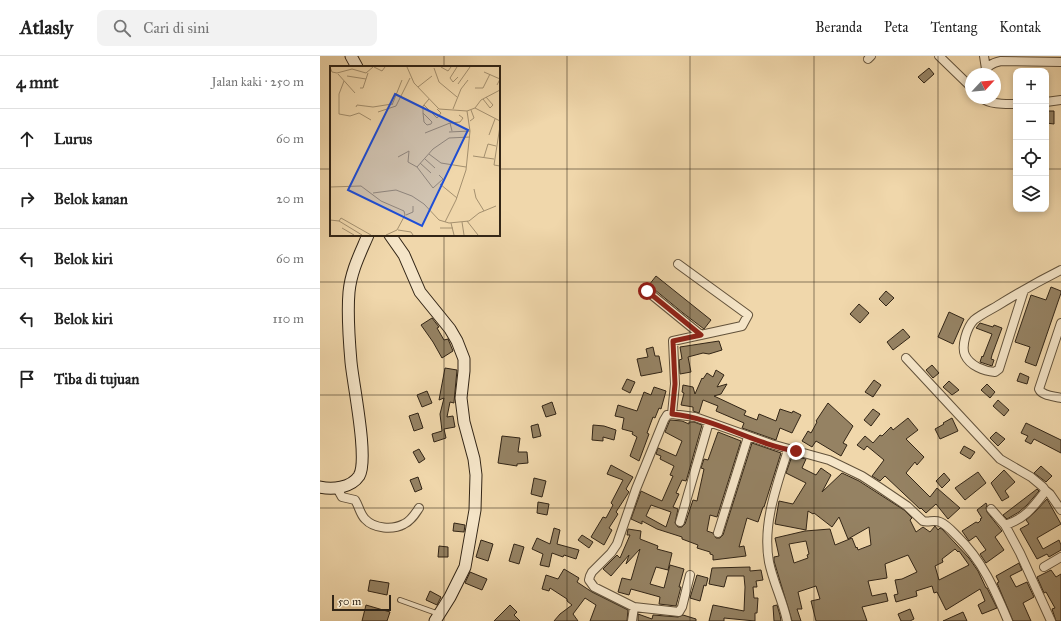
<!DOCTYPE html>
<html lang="id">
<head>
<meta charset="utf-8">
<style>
  :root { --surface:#fff; --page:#f2f2f2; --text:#222; --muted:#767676; --line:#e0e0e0 }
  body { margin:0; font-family:"IM FELL Great Primer",serif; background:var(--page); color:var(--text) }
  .controls { position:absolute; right:12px; top:12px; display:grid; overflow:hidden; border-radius:8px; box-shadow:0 2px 6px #0003 }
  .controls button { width:36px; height:36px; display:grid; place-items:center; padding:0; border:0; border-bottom:1px solid var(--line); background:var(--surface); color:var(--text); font:20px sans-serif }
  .compass { position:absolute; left:645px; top:12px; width:36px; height:36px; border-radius:50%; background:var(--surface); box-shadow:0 2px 6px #0003; rotate:64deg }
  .scale { position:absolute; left:12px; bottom:10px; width:59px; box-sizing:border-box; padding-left:4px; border:2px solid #322516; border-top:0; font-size:11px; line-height:14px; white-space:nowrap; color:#322516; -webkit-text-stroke:3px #f5e5c8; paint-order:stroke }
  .stop { position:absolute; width:12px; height:12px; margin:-9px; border:3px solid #8f2418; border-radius:50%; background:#fff }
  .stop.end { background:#8f2418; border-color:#fff; box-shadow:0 1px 4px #0008 }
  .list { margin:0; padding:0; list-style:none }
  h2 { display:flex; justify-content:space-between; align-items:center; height:52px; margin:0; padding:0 16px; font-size:17px }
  h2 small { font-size:13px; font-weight:400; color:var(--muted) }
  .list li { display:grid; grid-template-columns:26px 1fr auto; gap:12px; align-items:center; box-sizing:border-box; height:60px; padding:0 16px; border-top:1px solid var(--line) }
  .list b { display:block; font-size:15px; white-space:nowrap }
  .list em { font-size:13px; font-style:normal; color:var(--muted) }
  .icon { flex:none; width:22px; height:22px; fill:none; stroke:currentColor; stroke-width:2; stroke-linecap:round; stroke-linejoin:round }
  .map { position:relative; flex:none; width:741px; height:565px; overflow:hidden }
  header { display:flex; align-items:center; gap:24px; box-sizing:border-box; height:56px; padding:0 20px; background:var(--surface); border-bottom:1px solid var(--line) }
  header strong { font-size:19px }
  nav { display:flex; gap:22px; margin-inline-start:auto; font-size:14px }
  .search { width:280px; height:36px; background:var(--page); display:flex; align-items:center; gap:10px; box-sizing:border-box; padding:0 14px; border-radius:8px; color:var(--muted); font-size:15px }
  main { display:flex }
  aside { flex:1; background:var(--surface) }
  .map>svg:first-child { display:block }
  .building { fill:#958263; stroke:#322516; fill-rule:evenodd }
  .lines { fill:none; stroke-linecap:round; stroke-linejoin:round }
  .lane-casing { stroke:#62523b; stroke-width:6 }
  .street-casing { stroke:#62523b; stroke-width:10 }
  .secondary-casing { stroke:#322516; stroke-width:13 }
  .lane { stroke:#f5e5c8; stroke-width:4 }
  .street { stroke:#f5e5c8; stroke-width:8 }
  .secondary { stroke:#f5e5c8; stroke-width:11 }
  .route { stroke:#8f2418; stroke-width:5 }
  .grid { fill:none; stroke:#322516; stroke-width:1; stroke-opacity:0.55 }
  .inset-road { fill:none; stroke:#a4906f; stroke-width:1 }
  .view { fill:#1d4ed8; fill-opacity:0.15; stroke:#1d4ed8; stroke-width:2 }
  .inset-edge { fill:none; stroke:#322516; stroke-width:2 }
</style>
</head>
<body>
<header>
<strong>Atlasly</strong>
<div class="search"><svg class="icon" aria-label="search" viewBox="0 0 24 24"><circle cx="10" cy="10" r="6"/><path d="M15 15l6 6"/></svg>Cari di sini</div>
<nav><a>Beranda</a><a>Peta</a><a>Tentang</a><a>Kontak</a></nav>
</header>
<main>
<aside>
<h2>4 mnt<small>Jalan kaki · 250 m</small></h2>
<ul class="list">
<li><svg class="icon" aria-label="ahead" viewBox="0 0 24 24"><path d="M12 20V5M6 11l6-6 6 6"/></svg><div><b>Lurus</b></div><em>60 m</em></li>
<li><svg class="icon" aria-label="right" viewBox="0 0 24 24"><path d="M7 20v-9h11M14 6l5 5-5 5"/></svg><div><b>Belok kanan</b></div><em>20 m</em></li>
<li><svg class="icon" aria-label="left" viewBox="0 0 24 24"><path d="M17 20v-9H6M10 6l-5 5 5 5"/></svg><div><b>Belok kiri</b></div><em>60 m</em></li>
<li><svg class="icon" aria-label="left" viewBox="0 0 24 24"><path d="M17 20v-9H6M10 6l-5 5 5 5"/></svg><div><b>Belok kiri</b></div><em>110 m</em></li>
<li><svg class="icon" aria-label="arrive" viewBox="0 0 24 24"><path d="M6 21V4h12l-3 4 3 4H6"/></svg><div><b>Tiba di tujuan</b></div></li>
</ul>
</aside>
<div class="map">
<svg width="741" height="565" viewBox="0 0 741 565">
  <rect width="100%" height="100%" fill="#f0d7ab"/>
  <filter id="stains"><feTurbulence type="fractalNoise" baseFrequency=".005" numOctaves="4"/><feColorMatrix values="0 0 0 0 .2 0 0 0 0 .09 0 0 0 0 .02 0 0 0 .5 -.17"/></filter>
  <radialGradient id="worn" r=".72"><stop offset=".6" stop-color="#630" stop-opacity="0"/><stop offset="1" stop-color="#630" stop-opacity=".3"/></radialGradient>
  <path class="building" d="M609 12 614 18 604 27 598 21Z
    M726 55H734V68L726 67Z
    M336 220 391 264 384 273 363 257 329 229Z
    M731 231 741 235V237L716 310 705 306 710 291 695 286 711 239 726 244Z
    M566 235 574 242 566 250 559 243Z
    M539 248 549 257 540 267 530 258Z
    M629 256 644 263 633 288 618 281Z
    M112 262 119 271 117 272 124 284 128 283 133 295 122 302 113 286 101 269Z
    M660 267 673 271 674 269 682 272 672 299 671 303 674 304 672 310 660 306 662 300 663 301 672 278 656 272Z
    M583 273 590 281 573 294 567 286Z
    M399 285 402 294 389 298 383 297 368 301 371 316 360 318 359 304 362 303 360 291Z
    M333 291 335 300H339L342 316 321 320 317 303 328 301 326 293Z
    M612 309 619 317 613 322 606 314Z
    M125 312 137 314 134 346V347L130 346 127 361 133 360 135 371 124 373 126 382 114 386 112 378 122 375 120 358 124 342 119 344Z
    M396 314 404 319 397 331 407 328 401 338 394 340 426 355 424 359 437 364 439 358 456 365 460 353 472 357 473 355 481 359 472 377 460 372 456 384 422 372 424 367 396 355 398 350 383 344 379 357 373 355V351L361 349 364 337 362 336 363 329 373 331 375 338 382 322 383 323 387 317 393 321Z
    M700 317 709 321 707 328 697 325Z
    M307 323 315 326 310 337 302 333Z
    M554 324 561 329 553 341 545 336Z
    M629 325 639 334 632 339 623 331Z
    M667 328 675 336 670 342 661 334Z
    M334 331 346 335 341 353 339 352 335 362 333 361 327 377 329 378 319 405 310 400 317 381 312 378 313 376 302 373 304 362 295 360 298 349 317 355 324 336 331 339Z
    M107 335 112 347 102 351 97 339Z
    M678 344 689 354 684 360 673 350Z
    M232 346 236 358 226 361 222 350Z
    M508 347 533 370 523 387 527 389 521 400 496 385 492 391 482 385 488 375 491 377 497 366 496 365Z
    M553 353 560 358 551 370 544 364Z
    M98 357 103 372 94 375 89 360Z
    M588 362 598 374 586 383 604 401 597 409 595 406 586 417 610 441 617 432 640 452 628 463 616 448 606 457 601 452 600 453 565 420 560 425 552 420 564 404 547 390 544 394 537 389 545 380 553 387 560 379 562 380 571 371 573 374Z
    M632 362 638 375 620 383 615 373 624 368 623 367Z
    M350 364 362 365 369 368V366H374L382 369 367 422 366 425 362 424 356 437 359 438 353 451 358 453 355 467 358 471H362L365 468 373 444 377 445 384 413 381 412 384 403 388 404 398 376 421 385 397 461 390 459 387 475 393 477 396 482H400L403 479 432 387 461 397 444 451H443L438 466 427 462 419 491 424 490 426 500 393 504V499L390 498V496L377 492 378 489 362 483V481L337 473 322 465V468L311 463 321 435 342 445 353 420 350 419 354 410 340 403 341 400 336 398 338 392 356 400 362 385 345 376ZM331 449 351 456 346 471 326 460Z
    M706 367 741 384V397L714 383 711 388 705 385 708 380 701 377Z
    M218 368 221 380 213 382 211 370Z
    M273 369 284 370 296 374 294 384 283 381V385L272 384Z
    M676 376 685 383 678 390 670 382Z
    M182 380 200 382 198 396H207L208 407 197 408V410L178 407Z
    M644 390 655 396 650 403 640 397Z
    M99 393 105 403 99 407 93 396Z
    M472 400 486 403 482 412 496 419 501 412 511 419 502 436 522 417 539 425 584 454 592 462 590 464 596 476 603 471 610 476 615 470 618 474 620 472 622 473 649 502 658 515 666 532H667L677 552 662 558 658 549 665 545 660 533 626 554 617 536 614 537 612 530 596 535 597 540 576 546 574 539 578 538 575 524 582 523 597 516 588 499 565 508 567 522 548 525 552 540 566 537 568 545 542 551 547 565H496L491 545 500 543 496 530 478 536 482 553H477L481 565H472L454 505V501L459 500 455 482 485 475 510 473 515 489 532 482 536 492 537 491 538 494 551 489 549 471 528 483 519 461 512 471 494 457 493 458 488 455 486 474 455 468 459 445 473 448 486 427 466 417ZM486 485 489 498 487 499 488 502 474 507 469 488ZM635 493 638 496 639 495 649 509 619 524 615 510 623 506 622 503Z
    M291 409 313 421 306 433 309 436 296 456 298 458 289 472 292 474 284 489 271 481 283 461 286 462 293 449 291 447 303 424 287 418Z
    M721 410 732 420 726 426 714 417Z
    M684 414 695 426 685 435 689 441 682 445 671 427Z
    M658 416 666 427 645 444 635 432Z
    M624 417 630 424 622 432 616 425Z
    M98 421 102 433 95 436 90 424Z
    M214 422 226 425 222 441 211 438Z
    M717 433 719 435 707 449 699 456 687 463 683 459Z
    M727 443 741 468 717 482 723 493 739 484 741 489V494L729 501 727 498 717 503 700 473 709 468 706 464 715 456Z
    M218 446 229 448 227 459 217 457Z
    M666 447 667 449 666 452 667 456 682 475 675 481 684 494 666 507 660 498 666 494 656 480 649 485 642 475 656 466 658 467 661 464 660 463 662 462 657 454Z
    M134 467 145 469 144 476 133 475Z
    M234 472 240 474 237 488 259 494 256 503 244 499 243 501 232 497 229 511 220 509 223 498 212 493 217 482 230 488Z
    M308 473 321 475 320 483 338 490 337 493 352 497 348 514 336 511 330 528 344 532 350 509 364 513 359 531H361L356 550 339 548 340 541 311 533 309 539 298 536 302 522 311 524 320 493 306 508 309 499 291 520 283 513 297 499 300 502 310 479H307Z
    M262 479 273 486 269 492 258 484Z
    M161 484 173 488 168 505 156 501Z
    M194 488 204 491 199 508 189 505Z
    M119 490 128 491V501H118Z
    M699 507 702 514 690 520 696 531 707 526 714 541 703 547 711 565H693L677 527 679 526 676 520Z
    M430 511V515L441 514 443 524 436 525 437 531H433L434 542H438L437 557H435V565L404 562V565H389L393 549 424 555 425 531 424 520H407L404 531 389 528 392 512Z
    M244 513 259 522 257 526 272 536 308 554 307 565H270L276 549 265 542 253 558 258 565H234L240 558 252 549 247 545V543L230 532 229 535 222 533 226 519 238 523Z
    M731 514 736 521 741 518V565H736L732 553 735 552 726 536 724 537 717 521Z
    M150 516 167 523 162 534 145 527Z
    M377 519 388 522 386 530 384 529 380 545 370 542Z
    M50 524 69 527 67 539 48 535Z
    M110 535 121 541 117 549 106 544Z
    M46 549 70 556 67 565H42Z
    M190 549 197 556 194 559 200 565H174Z
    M457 549 460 559 461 565H454L453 550Z
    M590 553 594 563 590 565H581L578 558Z
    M643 556 647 565H623Z
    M318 558 332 563 333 559 358 561 363 559 376 563V565H318Z"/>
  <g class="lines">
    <defs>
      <path id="lane" d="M80 544 119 558"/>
      <path id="street" d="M619 0 651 31
        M664 0 666 13
        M548 3 551 0
        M663 18C668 10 671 7 681 5L741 6
        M662 42C670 49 686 48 696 48
        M726 46 741 44
        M704 234 679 313 675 316C664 315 650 310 645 299 641 290 647 271 654 264 660 259 670 254 677 250 698 237 719 225 741 214
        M327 235 381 279
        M741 267 719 333C722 340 734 340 741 342
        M586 302 680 403 711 421 723 431 725 434 724 437C712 453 704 463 685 469
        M352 358 355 328 353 285 422 270 428 259 358 208
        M17 432 22 441 35 444C39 450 40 458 45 463 54 473 73 474 84 468 91 465 95 458 99 452
        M725 434 730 438 741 454
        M671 453 685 469 700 497 731 565
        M360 466 389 366
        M398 477 428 381
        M724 511 741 501
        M370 519 362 551 359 556 314 551 274 531 269 524 270 520 272 516 291 497 297 488 316 433 344 364 347 359 352 358 375 361 451 388 509 404 542 420 559 431 587 450 603 465C609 467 613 463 620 466 627 469 632 475 637 480 662 504 675 534 688 565
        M312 565 314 551
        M467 565C463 545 453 526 449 506 442 468 457 429 468 394"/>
      <path id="secondary" d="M31 0 37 11
        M70 179 84 199 100 236 130 273 137 285 144 303V315L141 342 144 366 154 403 156 419 155 454 145 511 130 541 115 565
        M0 431C12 434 31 432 39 420 49 404 33 328 31 306 29 283 27 259 29 236 31 215 40 198 48 179"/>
    </defs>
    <use href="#lane" class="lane-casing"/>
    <use href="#street" class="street-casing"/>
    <use href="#secondary" class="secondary-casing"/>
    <use href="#lane" class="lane"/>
    <use href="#street" class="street"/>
    <use href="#secondary" class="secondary"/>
  </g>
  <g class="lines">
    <path class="route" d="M327 235 381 279 353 285 355 328 352 358C395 362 433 388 476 395"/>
  </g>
  <path class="grid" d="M124 0V11M247 0V565M370 0V565M494 0V565M618 0V565M0 113H11M179 113H696M726 113H741M124 179V565M0 226H741M0 339H741M0 452H741"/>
  <g transform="translate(10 10)">
    <rect width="170" height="170" fill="#f0d7ab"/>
    <path class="inset-road" d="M0 1 2 6 7 7 22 3 36 7 43 1M44 1 52 5 55 1M77 1 84 17 109 43 137 45M111 1 118 5 121 1M127 1 120 12 123 16 128 11M104 2 109 16 127 31M154 6 170 13 167 19M8 8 25 27M17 10 36 13M14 15 9 28V48L20 50 29 47 41 54M128 18 140 1M88 21 102 10M30 22H33L38 7M145 22H153L160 8M153 33 160 42 163 39 156 31M62 39 72 14M94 39 107 52 111 47 107 43M26 41 27 39 43 41 62 38M145 42 170 55M123 43 131 23 138 14M137 45 145 42 151 34 170 24M48 46 66 40 80 12M93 47 102 56 101 58 97 59 94 56 93 47V40L99 33M140 55 144 52 141 44M120 57 130 56 133 52 129 49M170 60 164 99 170 100M119 66 140 65M95 67 120 57 122 65M159 69 165 53M99 88 111 97 136 101M143 90 164 93M68 91 79 85 78 96 87 101M154 91 158 78 166 80M95 93 105 102M90 97 101 107M109 109 113 113 103 122 87 101 103 83 119 72 140 71M110 118 127 132M0 121 31 120 51 135 74 145 75 149 67 164 56 169M144 123 146 132 154 145M43 127 66 124 82 130 94 138 109 154 119 157 139 155 149 147 166 140M76 149 83 146V140M0 154 9 155 32 169M9 155 11 152 41 169M137 155 148 169M115 156 126 134 136 104 140 65 137 45M132 156 134 169M121 157 124 169M12 162 24 169M110 162H123M68 164 81 166 83 169"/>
    <path class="view" d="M65 28 138 64 92 160 18 124Z"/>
    <rect width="170" height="170" class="inset-edge"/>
  </g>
  <rect width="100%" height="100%" filter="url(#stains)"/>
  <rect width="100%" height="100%" fill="url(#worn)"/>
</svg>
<div class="controls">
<button>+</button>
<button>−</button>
<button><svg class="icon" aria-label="locate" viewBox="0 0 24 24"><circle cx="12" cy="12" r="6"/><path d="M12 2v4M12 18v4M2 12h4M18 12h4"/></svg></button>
<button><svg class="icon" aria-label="layers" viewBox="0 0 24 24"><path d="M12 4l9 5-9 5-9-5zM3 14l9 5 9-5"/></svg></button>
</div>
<svg class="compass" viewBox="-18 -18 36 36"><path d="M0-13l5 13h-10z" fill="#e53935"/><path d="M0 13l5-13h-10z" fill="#767676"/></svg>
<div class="scale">50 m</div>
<div class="stop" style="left:327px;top:235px"></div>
<div class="stop end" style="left:476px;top:395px"></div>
</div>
</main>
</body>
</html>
